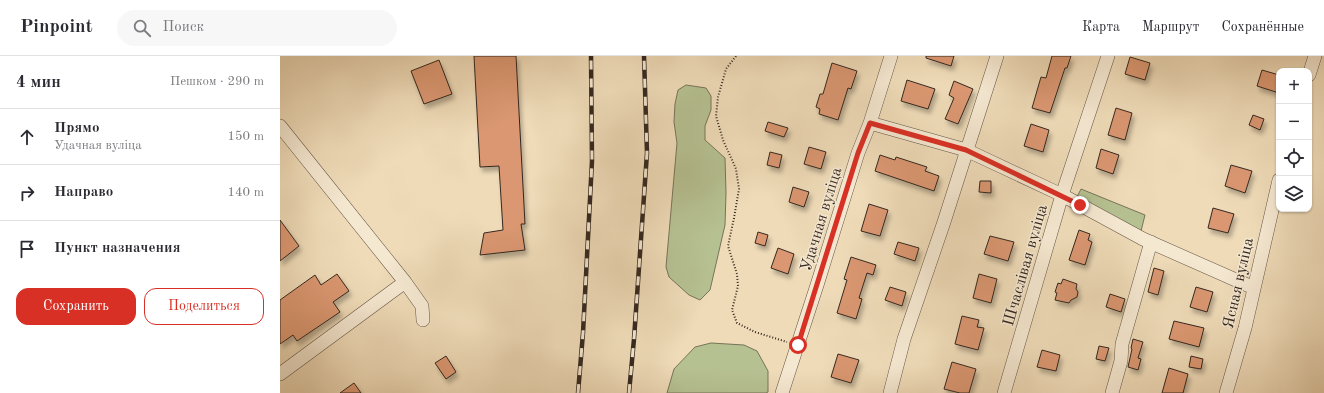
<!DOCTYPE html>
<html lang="ru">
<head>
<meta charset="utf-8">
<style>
  :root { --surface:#fff; --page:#f7f7f7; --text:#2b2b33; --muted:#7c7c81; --line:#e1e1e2; --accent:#d93025 }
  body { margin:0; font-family:"Old Standard TT",serif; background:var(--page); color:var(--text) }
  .controls { position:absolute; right:12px; top:12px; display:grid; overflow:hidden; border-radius:8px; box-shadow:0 1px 3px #0004 }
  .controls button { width:36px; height:36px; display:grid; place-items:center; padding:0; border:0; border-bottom:1px solid var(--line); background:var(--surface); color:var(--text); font:20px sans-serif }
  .stop { position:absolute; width:12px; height:12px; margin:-9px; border:3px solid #d93025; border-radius:50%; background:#fff }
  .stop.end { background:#d93025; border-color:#fff; box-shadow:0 1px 4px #0008 }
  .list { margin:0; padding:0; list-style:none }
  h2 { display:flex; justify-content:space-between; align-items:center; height:52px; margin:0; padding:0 16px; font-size:17px }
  h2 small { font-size:13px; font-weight:400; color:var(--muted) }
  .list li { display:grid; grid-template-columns:26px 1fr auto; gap:12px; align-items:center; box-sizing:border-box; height:56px; padding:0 16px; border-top:1px solid var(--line) }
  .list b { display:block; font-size:15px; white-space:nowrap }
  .list p { margin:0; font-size:13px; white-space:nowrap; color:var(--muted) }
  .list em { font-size:13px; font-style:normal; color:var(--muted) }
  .actions { display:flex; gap:8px; padding:12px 16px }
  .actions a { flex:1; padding:9px 0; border:1px solid var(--accent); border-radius:12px; text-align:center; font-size:14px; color:var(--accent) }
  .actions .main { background:var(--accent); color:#fff }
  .icon { flex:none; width:22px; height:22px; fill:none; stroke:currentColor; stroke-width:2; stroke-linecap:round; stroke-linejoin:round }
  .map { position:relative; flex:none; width:1044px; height:337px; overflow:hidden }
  header { display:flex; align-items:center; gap:24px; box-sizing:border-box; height:56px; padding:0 20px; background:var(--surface); border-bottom:1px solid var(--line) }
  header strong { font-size:19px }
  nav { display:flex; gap:22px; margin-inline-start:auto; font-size:14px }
  .search { width:280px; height:36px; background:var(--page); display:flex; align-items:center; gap:10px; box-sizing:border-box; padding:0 14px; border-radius:22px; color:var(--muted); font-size:15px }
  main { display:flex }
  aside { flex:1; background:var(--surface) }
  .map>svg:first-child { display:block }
  .green { fill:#b6c192; stroke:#767459 }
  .building { fill:#da9771; stroke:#352820; filter:url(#shadow) }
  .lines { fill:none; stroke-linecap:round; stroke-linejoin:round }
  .minor-casing { stroke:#645546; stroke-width:14 }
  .path { stroke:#352820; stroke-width:2; stroke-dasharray:1 2; stroke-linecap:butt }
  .minor { stroke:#f5e8d1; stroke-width:13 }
  .rail-casing { stroke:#352820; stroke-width:4.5 }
  .rail { stroke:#f5e8d1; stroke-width:3; stroke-dasharray:9; stroke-linecap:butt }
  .route { stroke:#d93025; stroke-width:5 }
  .labels { text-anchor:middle; stroke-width:3; stroke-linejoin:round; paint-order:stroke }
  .street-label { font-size:16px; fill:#352820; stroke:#f5e8d1 }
</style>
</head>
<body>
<header>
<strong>Pinpoint</strong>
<div class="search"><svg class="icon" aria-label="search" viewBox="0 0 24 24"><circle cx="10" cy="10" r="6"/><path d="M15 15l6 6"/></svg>Поиск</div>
<nav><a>Карта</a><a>Маршрут</a><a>Сохранённые</a></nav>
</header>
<main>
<aside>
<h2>4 мин<small>Пешком · 290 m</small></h2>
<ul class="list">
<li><svg class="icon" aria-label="ahead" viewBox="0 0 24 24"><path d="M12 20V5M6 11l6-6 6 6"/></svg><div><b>Прямо</b><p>Удачная вуліца</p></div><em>150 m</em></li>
<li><svg class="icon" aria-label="right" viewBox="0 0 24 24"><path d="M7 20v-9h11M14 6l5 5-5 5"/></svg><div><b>Направо</b></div><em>140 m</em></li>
<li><svg class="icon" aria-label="arrive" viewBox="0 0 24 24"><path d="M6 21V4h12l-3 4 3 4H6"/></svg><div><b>Пункт назначения</b></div></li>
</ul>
<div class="actions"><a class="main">Сохранить</a><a>Поделиться</a></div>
</aside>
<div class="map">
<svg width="1044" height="337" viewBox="0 0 1044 337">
  <defs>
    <filter id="shadow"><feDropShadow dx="2.5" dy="4.5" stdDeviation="2" flood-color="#0004"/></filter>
  </defs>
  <rect width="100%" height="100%" fill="#efdbb8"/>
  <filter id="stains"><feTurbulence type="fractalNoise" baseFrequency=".005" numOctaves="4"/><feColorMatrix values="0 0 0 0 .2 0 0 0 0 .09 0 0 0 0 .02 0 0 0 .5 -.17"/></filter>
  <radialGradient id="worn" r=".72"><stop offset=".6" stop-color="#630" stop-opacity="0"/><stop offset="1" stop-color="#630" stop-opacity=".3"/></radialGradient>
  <path class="green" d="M406 29 426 32 431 40V54L425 70V84L445 102 446 137 445 169 430 234 420 244 409 239 389 221 386 211 397 87 394 66 395 48 398 34Z
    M801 133 865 159 861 175 797 141Z
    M431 287 464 289 477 295 488 315V336L486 337H387L394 313 415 291Z"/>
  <path class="building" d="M194 0H236L245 168H241L245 194 200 199 204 177 223 174 219 110 200 111Z
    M646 0H674L671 10 646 2Z
    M772 0H791L787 12H785L770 57 752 52 761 21 766 22Z
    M850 1 870 7 865 24 845 18Z
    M159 4 172 38 144 48 131 15Z
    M552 7 577 15 571 33 568 32 558 64 539 58 540 53 536 51 540 38H543Z
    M982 14 999 19V37L977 30Z
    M627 24 655 33 648 53 621 45Z
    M674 25 693 33 678 68 665 63 674 42 669 39Z
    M836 52 852 57 845 84 828 79Z
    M973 59 984 63 980 74 969 69Z
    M488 66 508 72 504 81 485 75Z
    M751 68 769 74 763 96 744 90Z
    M529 91 546 96 541 113 524 108Z
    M821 93 839 99 833 118 816 112Z
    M490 96 502 99 499 112 487 109Z
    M600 99 615 104 616 101 647 111 645 115 659 120 654 135 595 115Z
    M951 109 972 115 965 137 945 130Z
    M700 125H711V137L699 136Z
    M513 131 529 136 524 151 509 146Z
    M589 148 608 154 600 180 581 175Z
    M933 152 954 158 948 177 928 172Z
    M0 164 19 190 0 205Z
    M799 174 810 178 808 184 812 186 805 209 789 204Z
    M478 176 488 179 485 190 475 187Z
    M710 180 734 186 728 205 704 198Z
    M618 186 639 192 635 205 614 198Z
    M498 192 514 198 508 218 491 212Z
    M571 201 596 209 593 219 587 217 579 242 582 243 576 263 557 257 567 224 564 223Z
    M874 212 884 215 878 239 868 236Z
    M57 218 69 235 53 246 60 256 17 285 13 279 0 288V244L35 219 41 229Z
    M699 218 717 223 711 247 693 242Z
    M783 223 797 228 796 233 798 236 797 241 791 244 789 247 775 244 777 237 775 236 778 227 781 228Z
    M610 231 626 236 622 250 605 244Z
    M916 231 933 236 927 256 910 251Z
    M830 238 845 243 841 256 826 251Z
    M682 260 699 264 697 271 704 272 698 294 675 288Z
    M894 265 924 272 919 291 889 283Z
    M853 283 863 286 858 302 861 303 858 314 848 311 852 293 851 292Z
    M819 290 829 292 825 305 816 303Z
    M762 294 780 299 776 315 757 311Z
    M558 298 579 304 571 327 551 321Z
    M166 300 176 316 166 323 155 307Z
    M911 300 923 303 921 313 909 311Z
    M672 306 696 313 689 337H680L664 333Z
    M889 312 908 318 903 337H882Z
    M74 327 81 337H60Z"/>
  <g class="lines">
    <defs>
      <path id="minor" d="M1029 19 1035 0
        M590 67 686 94 782 139 863 183 974 232
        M0 70 125 226 142 250 143 264
        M0 318 125 226
        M502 337 538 226 578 97 590 67 611 0
        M610 337 624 283 664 166 717 0
        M724 337 782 139 828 0
        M832 337 841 305 842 288 871 186
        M946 337 965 272 999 124"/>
    </defs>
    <use href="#minor" class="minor-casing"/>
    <path class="path" d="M456 0 446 13 438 41 436 60 443 84 456 113 459 133 454 162 448 190 457 218 458 230 452 254 457 267 475 276 507 286"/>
    <use href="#minor" class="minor"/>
    <defs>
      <path id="rail" d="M298 337 303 277 312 105 311 0
        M349 337 354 283 367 97 364 0"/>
    </defs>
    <use href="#rail" class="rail-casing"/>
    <use href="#rail" class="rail"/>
  </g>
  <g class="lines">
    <path class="route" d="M518 289 578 97 590 67 686 94 800 149"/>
  </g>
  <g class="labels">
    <g class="street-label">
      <text transform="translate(540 163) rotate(-73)" y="6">Удачная вуліца</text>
      <text transform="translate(744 209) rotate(-74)" y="6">Шчаслівая вуліца</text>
      <text transform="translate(957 227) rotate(-77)" y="6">Ясная вуліца</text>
    </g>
  </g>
  <rect width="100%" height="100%" filter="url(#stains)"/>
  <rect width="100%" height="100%" fill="url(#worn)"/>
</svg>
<div class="controls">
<button>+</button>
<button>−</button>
<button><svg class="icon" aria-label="locate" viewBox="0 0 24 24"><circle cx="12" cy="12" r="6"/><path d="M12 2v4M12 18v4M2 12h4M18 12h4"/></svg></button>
<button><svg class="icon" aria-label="layers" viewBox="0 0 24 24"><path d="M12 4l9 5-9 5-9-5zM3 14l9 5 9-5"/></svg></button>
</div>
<div class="stop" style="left:518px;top:289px"></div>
<div class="stop end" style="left:800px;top:149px"></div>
</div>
</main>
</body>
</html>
